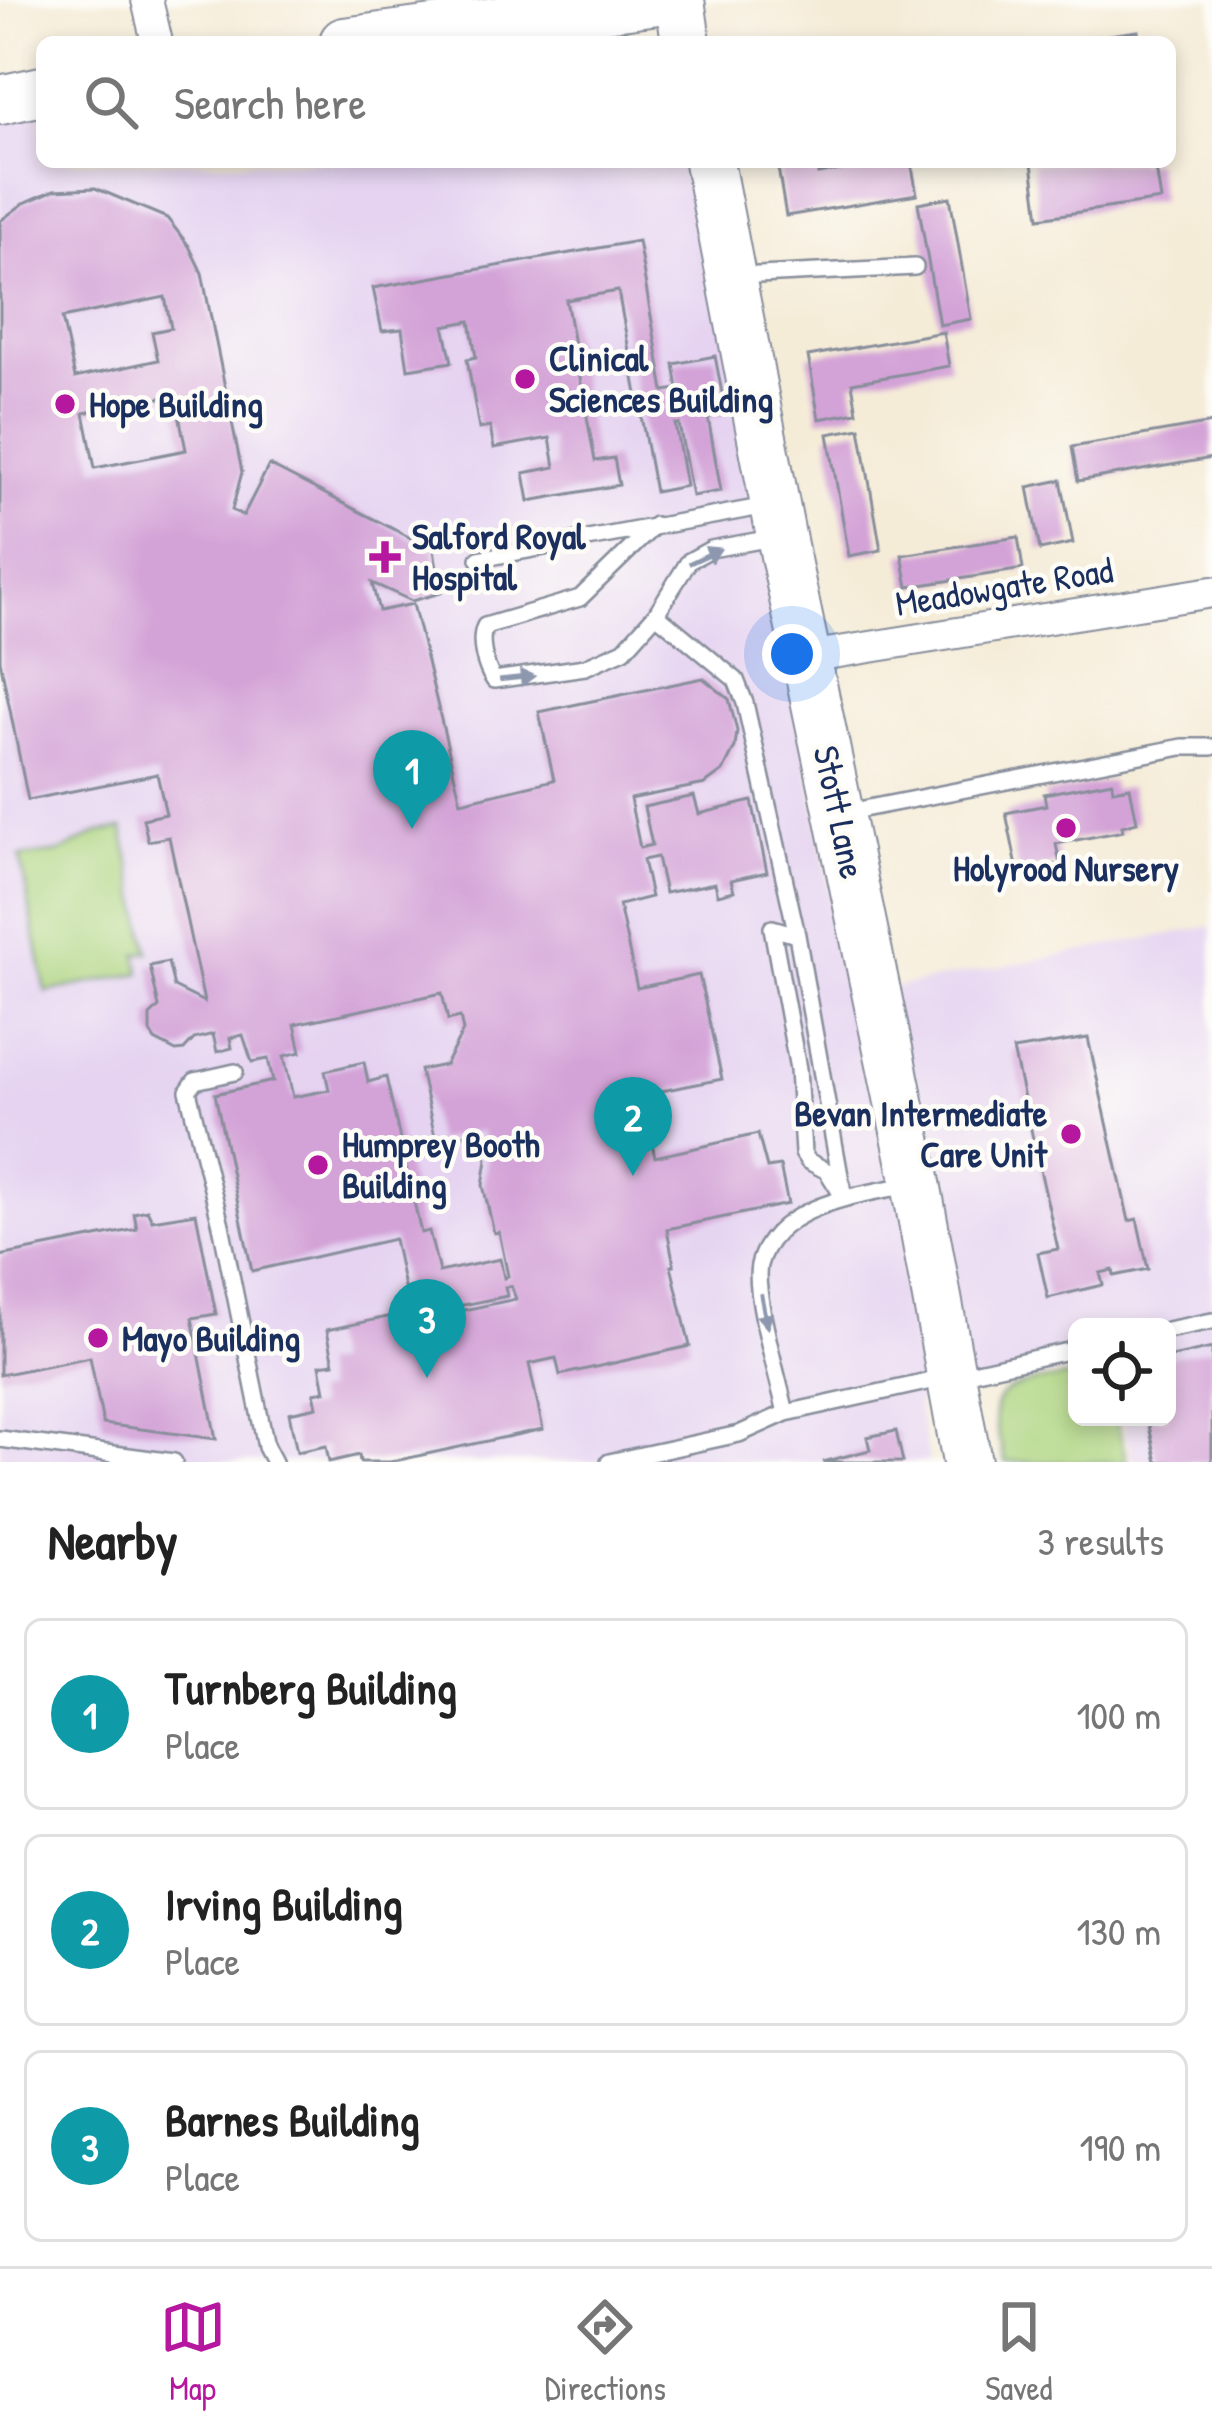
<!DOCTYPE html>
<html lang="en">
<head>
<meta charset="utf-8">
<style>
  :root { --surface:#fff; --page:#f2f2f2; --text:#222; --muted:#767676; --line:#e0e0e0; --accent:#b5179e }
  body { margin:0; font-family:"Patrick Hand",sans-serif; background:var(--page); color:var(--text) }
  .controls { position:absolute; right:36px; bottom:36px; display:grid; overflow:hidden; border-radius:18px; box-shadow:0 6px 18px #0003 }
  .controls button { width:108px; height:108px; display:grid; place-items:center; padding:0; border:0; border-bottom:3px solid var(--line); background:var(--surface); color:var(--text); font:60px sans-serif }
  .you { position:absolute; left:792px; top:654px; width:42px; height:42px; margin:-30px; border:9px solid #fff; border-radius:50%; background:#1a73e8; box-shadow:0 0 0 18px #1a73e833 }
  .badge { display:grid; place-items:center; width:78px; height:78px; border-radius:50%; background:var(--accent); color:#fff; font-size:39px; font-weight:700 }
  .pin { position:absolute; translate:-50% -99px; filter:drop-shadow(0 3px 6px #0008) }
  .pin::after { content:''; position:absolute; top:63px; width:42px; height:36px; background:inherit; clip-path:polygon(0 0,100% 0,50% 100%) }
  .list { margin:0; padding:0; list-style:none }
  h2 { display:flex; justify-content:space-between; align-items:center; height:156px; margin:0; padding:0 48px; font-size:51px }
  h2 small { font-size:39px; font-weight:400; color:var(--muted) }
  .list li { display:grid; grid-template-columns:78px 1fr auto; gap:36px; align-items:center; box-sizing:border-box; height:192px; margin:0 24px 24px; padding:0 24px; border:3px solid var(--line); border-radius:18px }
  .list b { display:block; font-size:45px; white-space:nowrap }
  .list p { margin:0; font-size:39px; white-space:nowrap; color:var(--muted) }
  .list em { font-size:39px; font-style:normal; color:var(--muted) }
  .icon { flex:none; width:66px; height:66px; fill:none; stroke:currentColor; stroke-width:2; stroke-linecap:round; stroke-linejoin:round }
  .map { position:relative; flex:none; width:1212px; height:1462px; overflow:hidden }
  .search { position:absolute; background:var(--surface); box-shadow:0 6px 18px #0003; left:36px; right:36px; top:36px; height:132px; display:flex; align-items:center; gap:30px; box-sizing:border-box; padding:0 42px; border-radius:18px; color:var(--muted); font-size:45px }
  .sheet { height:804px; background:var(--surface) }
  nav { display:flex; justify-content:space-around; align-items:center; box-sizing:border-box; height:168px; border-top:3px solid var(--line); background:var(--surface); font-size:33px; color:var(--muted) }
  nav a { display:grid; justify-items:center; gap:6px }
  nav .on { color:var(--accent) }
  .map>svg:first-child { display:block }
  .built { fill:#e5d3f1 }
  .green { fill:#abd37d; stroke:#63816e; stroke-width:3 }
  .building { fill:#d3a2d7; fill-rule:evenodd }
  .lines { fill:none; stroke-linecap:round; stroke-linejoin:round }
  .lane-casing { stroke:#888e9b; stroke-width:20 }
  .street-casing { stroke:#888e9b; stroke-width:34 }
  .primary-casing { stroke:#888e9b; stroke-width:52 }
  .lane { stroke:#fff; stroke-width:15 }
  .street { stroke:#fff; stroke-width:30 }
  .primary { stroke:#fff; stroke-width:48 }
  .oneway { fill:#8d97ae }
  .poi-dot { fill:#b5179e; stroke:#fdfcf7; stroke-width:4.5 }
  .labels { text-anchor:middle; stroke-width:9; stroke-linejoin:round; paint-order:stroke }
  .poi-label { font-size:36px; font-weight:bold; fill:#1b2f5e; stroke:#fdfcf7; text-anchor:start }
  .street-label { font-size:36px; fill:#1b2f5e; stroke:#fdfcf7 }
</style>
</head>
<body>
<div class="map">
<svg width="1212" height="1462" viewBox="0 0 1212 1462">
  <rect width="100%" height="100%" fill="#fdfcf7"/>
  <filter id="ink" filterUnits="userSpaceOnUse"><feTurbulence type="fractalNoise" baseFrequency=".00833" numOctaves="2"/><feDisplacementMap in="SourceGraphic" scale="24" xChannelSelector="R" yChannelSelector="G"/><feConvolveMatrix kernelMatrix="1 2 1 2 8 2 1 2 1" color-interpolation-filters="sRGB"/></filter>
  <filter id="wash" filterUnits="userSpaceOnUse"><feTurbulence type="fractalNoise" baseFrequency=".004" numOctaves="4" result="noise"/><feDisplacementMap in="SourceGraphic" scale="48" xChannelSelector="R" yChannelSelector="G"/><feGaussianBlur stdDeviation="2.7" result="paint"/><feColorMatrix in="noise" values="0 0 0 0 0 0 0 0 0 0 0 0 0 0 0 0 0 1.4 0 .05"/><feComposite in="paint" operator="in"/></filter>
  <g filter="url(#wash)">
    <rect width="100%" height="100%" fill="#f5ecd8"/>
    <path class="built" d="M42 94V162H685L702 189 849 996 1212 926V1462H1133L1122 1417H1167V1327H1077V1369L917 1402 929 1462H0V103Z"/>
    <path class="green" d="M123 829 149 952 137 954 141 973 46 992 20 857 61 852 99 832Z
      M1077 1375V1417H1116L1127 1462H1005C1002 1446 991 1419 996 1404 1004 1381 1056 1380 1077 1375Z"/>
    <g id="blocks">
      <path class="building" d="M1138 31 1139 42H1079V39Z
        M777 162H816L818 174 885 162H911L917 194 786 216Z
        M1155 162 1161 200 1039 218 1032 163Z
        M95 188 167 218 189 246 202 273 242 472 232 510 243 516 269 465 434 550 441 593 412 601 372 583 379 611 413 604 461 802 554 780 539 712 703 678 729 699 737 731 735 747 723 771 705 784 630 799 640 848 652 845 644 807 694 796 699 814 752 801 767 872 731 880 734 891 718 895 715 883 665 893 657 857 643 860 651 897 619 905 637 988 699 975 722 1079 641 1095 655 1157 758 1134 767 1168 780 1166 788 1204 667 1229 674 1265 671 1266 690 1346 560 1375 556 1358 529 1364 543 1429 390 1462H360L359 1455 329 1462 326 1446 297 1452 289 1413 317 1407 314 1393 325 1391 320 1365 334 1363 327 1330 401 1314 403 1323 516 1299 511 1286 505 1287 507 1296 410 1316 394 1239 252 1271 215 1094 273 1081 268 1059 252 1062 243 1035 230 1038 232 1048 217 1052 213 1034 194 1039 184 1050 176 1051 155 1040 150 1032V1016L159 1007 150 966 168 962 174 987 204 1002 169 837 148 841 143 819 166 814 157 774 28 800 0 660V221L24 203 54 190ZM165 297 171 328 152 332 158 360 75 378 62 318ZM175 395 186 450 95 468 84 413ZM442 993 448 1020 460 1017 463 1031 445 1065 420 1070 436 1141 481 1131 487 1160 483 1185 494 1233 499 1232 508 1276 504 1278 500 1259 439 1272 429 1231 421 1233 386 1077 368 1082 364 1062 325 1071 329 1090 293 1097 284 1056 301 1052 295 1024Z
        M950 197 971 319 939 325 918 203Z
        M638 241 664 391 678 389 674 364 715 356 726 414 708 417 721 491 692 496 679 424H675L686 486 655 492 618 291 566 300 595 461 614 458 619 485 529 501 524 473 555 467 550 438 494 448 490 427 479 429 467 359 476 357 470 321 444 326 452 362 408 369 402 329 382 331 373 288Z
        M943 332 949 366 852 383 857 412 819 419 808 356Z
        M1212 423V458L1078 481 1072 447Z
        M860 428 881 550 849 556 828 434Z
        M1061 480 1073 543 1040 550 1028 487Z
        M1018 537 1023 569 908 587 902 555Z
        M1112 781 1113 790 1130 787 1137 822 1122 826 1123 831 1056 844 1060 864 1018 872 1006 813 1046 805 1044 794Z
        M1088 1038 1129 1221 1137 1219 1148 1269 1114 1276 1113 1270 1100 1273 1103 1285 1048 1298 1038 1253 1058 1249 1013 1050Z
        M147 1210 152 1220 196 1213 216 1314 192 1318 216 1439 103 1424 90 1357 0 1375V1256L137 1229 134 1213Z
        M1212 1348V1462H1157L1147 1417H1167V1358Z
        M896 1431 903 1462H823L870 1450 867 1437Z"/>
    </g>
  </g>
  <g filter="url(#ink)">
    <use href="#blocks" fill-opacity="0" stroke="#888e9b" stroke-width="3"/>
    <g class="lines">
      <defs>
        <path id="lane" d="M738 276 915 267
          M655 525 580 598 485 626C478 641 485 667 494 680L585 667 624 650 656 614 689 561 711 549 778 537
          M479 559 772 505
          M656 614 736 680 745 703 797 935
          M843 813 1182 747H1212
          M772 928 797 935 844 1198 827 1171 808 1161 803 1153 798 1069Z
          M235 1072 195 1081 188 1091 221 1225 266 1447 274 1462
          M1167 1330 1212 1321
          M786 1413C779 1381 753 1293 759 1265 774 1205 858 1195 908 1185
          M0 1439 174 1462
          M609 1462 739 1434 786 1413 1077 1349"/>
        <path id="street" d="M147 0 157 42
          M808 657 1212 592"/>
        <path id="primary" d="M680 0 686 42
          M344 42 658 0
          M0 100 42 91
          M709 162 781 536 916 1183 967 1462"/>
      </defs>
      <use href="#lane" class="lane-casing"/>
      <use href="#street" class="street-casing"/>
      <use href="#primary" class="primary-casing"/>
      <use href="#lane" class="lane"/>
      <use href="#street" class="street"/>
      <use href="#primary" class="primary"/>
    </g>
    <defs><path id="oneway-solid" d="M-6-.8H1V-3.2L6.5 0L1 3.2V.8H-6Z" transform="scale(3)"/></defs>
    <g class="oneway">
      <use href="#oneway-solid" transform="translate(705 556) rotate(-25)"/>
      <use href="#oneway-solid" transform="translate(517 678) rotate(-6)"/>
      <use href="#oneway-solid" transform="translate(764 1311) rotate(79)"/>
    </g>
  </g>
  <g class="poi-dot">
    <circle cx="525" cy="379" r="12"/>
    <circle cx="65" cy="404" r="12"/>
    <path d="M379 539h12v12h12v12h-12v12h-12v-12h-12v-12h12z"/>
    <circle cx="1066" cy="828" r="12"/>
    <circle cx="1071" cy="1134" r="12"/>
    <circle cx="318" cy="1165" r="12"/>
    <circle cx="98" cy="1338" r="12"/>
  </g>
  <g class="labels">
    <g class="poi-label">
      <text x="549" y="371">Clinical<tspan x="549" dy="41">Sciences Building</tspan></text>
      <text x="89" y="417">Hope Building</text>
      <text x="412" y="549">Salford Royal<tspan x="412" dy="41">Hospital</tspan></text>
      <text x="1066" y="881" text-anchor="middle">Holyrood Nursery</text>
      <text x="1047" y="1126" text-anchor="end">Bevan Intermediate<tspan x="1047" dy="41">Care Unit</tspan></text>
      <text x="342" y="1157">Humprey Booth<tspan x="342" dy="41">Building</tspan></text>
      <text x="122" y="1351">Mayo Building</text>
    </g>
    <g class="street-label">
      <text transform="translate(1004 586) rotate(-9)" y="13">Meadowgate Road</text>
      <text transform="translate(840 812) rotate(78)" y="13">Stott Lane</text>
    </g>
  </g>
</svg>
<div class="controls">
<button><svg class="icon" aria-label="locate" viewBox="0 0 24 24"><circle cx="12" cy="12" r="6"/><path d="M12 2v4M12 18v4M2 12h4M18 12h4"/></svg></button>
</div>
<div class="you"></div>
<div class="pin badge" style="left:412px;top:829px;background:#0f9aa8">1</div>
<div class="pin badge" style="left:633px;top:1176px;background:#0f9aa8">2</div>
<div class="pin badge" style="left:427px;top:1378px;background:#0f9aa8">3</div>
<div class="search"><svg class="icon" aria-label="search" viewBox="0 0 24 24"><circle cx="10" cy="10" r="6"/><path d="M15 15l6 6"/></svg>Search here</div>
</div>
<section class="sheet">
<h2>Nearby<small>3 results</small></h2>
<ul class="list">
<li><span class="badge" style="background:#0f9aa8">1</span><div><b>Turnberg Building</b><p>Place</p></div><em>100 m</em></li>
<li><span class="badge" style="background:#0f9aa8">2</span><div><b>Irving Building</b><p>Place</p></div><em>130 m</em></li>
<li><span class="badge" style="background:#0f9aa8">3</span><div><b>Barnes Building</b><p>Place</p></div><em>190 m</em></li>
</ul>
</section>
<nav>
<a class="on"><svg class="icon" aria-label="map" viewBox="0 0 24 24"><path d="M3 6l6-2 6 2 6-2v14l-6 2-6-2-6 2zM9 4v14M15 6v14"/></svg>Map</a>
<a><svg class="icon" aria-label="directions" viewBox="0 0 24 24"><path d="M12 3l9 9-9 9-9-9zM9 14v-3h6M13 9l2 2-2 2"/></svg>Directions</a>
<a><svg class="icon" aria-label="saved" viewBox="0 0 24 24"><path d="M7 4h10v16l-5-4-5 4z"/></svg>Saved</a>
</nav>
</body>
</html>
